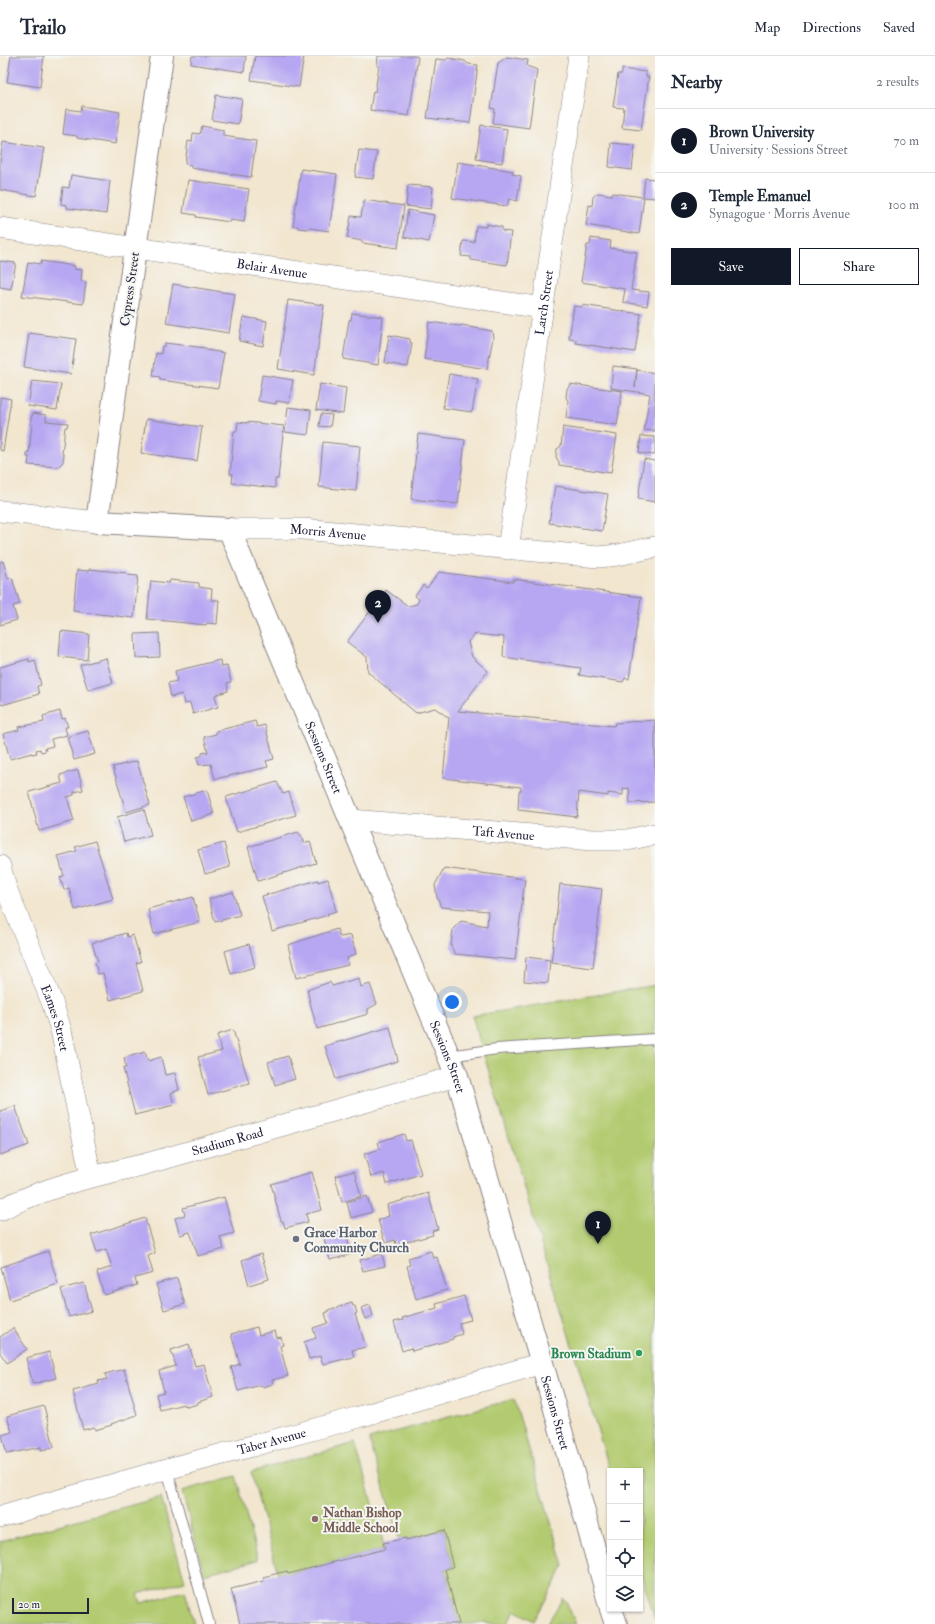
<!DOCTYPE html>
<html lang="en">
<head>
<meta charset="utf-8">
<style>
  :root { --surface:#fff; --page:#f2f2f3; --text:#1f2937; --muted:#747a83; --line:#e0e1e3; --accent:#111827 }
  body { margin:0; font-family:"IM FELL Double Pica",serif; background:var(--page); color:var(--text) }
  .controls { position:absolute; right:12px; bottom:12px; display:grid; overflow:hidden; border-radius:0px; box-shadow:0 1px 3px #0004 }
  .controls button { width:36px; height:36px; display:grid; place-items:center; padding:0; border:0; border-bottom:1px solid var(--line); background:var(--surface); color:var(--text); font:20px sans-serif }
  .scale { position:absolute; left:12px; bottom:10px; width:77px; box-sizing:border-box; padding-left:4px; border:2px solid #22223b; border-top:0; font-size:11px; line-height:14px; white-space:nowrap; color:#22223b; -webkit-text-stroke:3px #f6f6f2; paint-order:stroke }
  .you { position:absolute; left:452px; top:946px; width:14px; height:14px; margin:-10px; border:3px solid #fff; border-radius:50%; background:#1a73e8; box-shadow:0 0 0 6px #1a73e833 }
  .badge { display:grid; place-items:center; width:26px; height:26px; border-radius:50%; background:var(--accent); color:#fff; font-size:13px; font-weight:700 }
  .pin { position:absolute; translate:-50% -33px; filter:drop-shadow(0 1px 2px #0008) }
  .pin::after { content:''; position:absolute; top:21px; width:14px; height:12px; background:inherit; clip-path:polygon(0 0,100% 0,50% 100%) }
  .list { margin:0; padding:0; list-style:none }
  h2 { display:flex; justify-content:space-between; align-items:center; height:52px; margin:0; padding:0 16px; font-size:17px }
  h2 small { font-size:13px; font-weight:400; color:var(--muted) }
  .list li { display:grid; grid-template-columns:26px 1fr auto; gap:12px; align-items:center; box-sizing:border-box; height:64px; padding:0 16px; border-top:1px solid var(--line) }
  .list b { display:block; font-size:15px; white-space:nowrap }
  .list p { margin:0; font-size:13px; white-space:nowrap; color:var(--muted) }
  .list em { font-size:13px; font-style:normal; color:var(--muted) }
  .actions { display:flex; gap:8px; padding:12px 16px }
  .actions a { flex:1; padding:9px 0; border:1px solid var(--accent); border-radius:0px; text-align:center; font-size:14px; color:var(--accent) }
  .actions .main { background:var(--accent); color:#fff }
  .icon { flex:none; width:22px; height:22px; fill:none; stroke:currentColor; stroke-width:2; stroke-linecap:round; stroke-linejoin:round }
  .map { position:relative; flex:none; width:655px; height:1568px; overflow:hidden }
  header { display:flex; align-items:center; gap:24px; box-sizing:border-box; height:56px; padding:0 20px; background:var(--surface); border-bottom:1px solid var(--line) }
  header strong { font-size:19px }
  nav { display:flex; gap:22px; margin-inline-start:auto; font-size:14px }
  main { display:flex }
  aside { flex:1; background:var(--surface) }
  .map>svg:first-child { display:block }
  .green { fill:#b2cb70; stroke:#6a7656 }
  .building { fill:#b7a7f2 }
  .lines { fill:none; stroke-linecap:round; stroke-linejoin:round }
  .service-casing { stroke:#8a8485; stroke-width:12 }
  .minor-casing { stroke:#8a8485; stroke-width:22 }
  .tertiary-casing { stroke:#8a8485; stroke-width:24 }
  .service { stroke:#fff; stroke-width:10 }
  .minor { stroke:#fff; stroke-width:21 }
  .tertiary { stroke:#fff; stroke-width:22 }
  .worship-dot { fill:#6b7280; stroke:#f6f6f2; stroke-width:1.5 }
  .leisure-dot { fill:#2e9e5b; stroke:#f6f6f2; stroke-width:1.5 }
  .education-dot { fill:#8d6e63; stroke:#f6f6f2; stroke-width:1.5 }
  .labels { text-anchor:middle; stroke-width:4; stroke-linejoin:round; paint-order:stroke }
  .street-label { font-size:13px; fill:#22223b; stroke:#f6f6f2 }
  .worship-label { font-size:13px; font-weight:bold; fill:#5b616d; stroke:#f6f6f2; text-anchor:start }
  .leisure-label { font-size:13px; font-weight:bold; fill:#27864d; stroke:#f6f6f2; text-anchor:end }
  .education-label { font-size:13px; font-weight:bold; fill:#785e54; stroke:#f6f6f2; text-anchor:start }
</style>
</head>
<body>
<header>
<strong>Trailo</strong>
<nav><a>Map</a><a>Directions</a><a>Saved</a></nav>
</header>
<main>
<div class="map">
<svg width="655" height="1568" viewBox="0 0 655 1568">
  <rect width="100%" height="100%" fill="#f6f6f2"/>
  <filter id="ink" filterUnits="userSpaceOnUse"><feTurbulence type="fractalNoise" baseFrequency=".025" numOctaves="2"/><feDisplacementMap in="SourceGraphic" scale="8" xChannelSelector="R" yChannelSelector="G"/><feConvolveMatrix kernelMatrix="1 2 1 2 8 2 1 2 1" color-interpolation-filters="sRGB"/></filter>
  <filter id="wash" filterUnits="userSpaceOnUse"><feTurbulence type="fractalNoise" baseFrequency=".012" numOctaves="4" result="noise"/><feDisplacementMap in="SourceGraphic" scale="16" xChannelSelector="R" yChannelSelector="G"/><feGaussianBlur stdDeviation="0.9" result="paint"/><feColorMatrix in="noise" values="0 0 0 0 0 0 0 0 0 0 0 0 0 0 0 0 0 1.4 0 .05"/><feComposite in="paint" operator="in"/></filter>
  <g filter="url(#wash)">
    <rect width="100%" height="100%" fill="#f2e6cf"/>
    <path class="green" d="M655 929V1563L640 1514V1415H610L472 960Z
      M514 1343 564 1510 534 1565 515 1554 507 1568H487L486 1566 479 1568H459L445 1513 453 1511 444 1474 406 1484V1482L399 1483 369 1383Z
      M355 1387 385 1493 288 1518H278L251 1416Z
      M236 1420 258 1504 204 1518 182 1435Z
      M161 1441 185 1525 138 1538 141 1547 185 1535 194 1568H0V1485Z
      M563 1542 566 1545 576 1568H547Z"/>
    <g id="blocks">
      <path class="building" d="M11 0H44L40 31 7 26Z
        M192 0H246L244 16 191 8Z
        M255 0H304L299 31 251 24Z
        M378 0H415L418 1 409 60 370 54 373 35 375 36 379 10 377 9Z
        M507 1 528 4 527 10 537 14 529 72 493 67 495 53 491 52 498 7Z
        M448 2 465 5 468 8 478 9 470 67 427 62 436 3 446 4Z
        M622 13 646 16V21H649L641 74 622 72 624 52 613 51 618 18H622Z
        M216 39 242 43 238 68 212 64Z
        M82 50 120 56 115 88 77 82V80L63 78 66 53 81 55Z
        M481 69 507 73 502 107 476 103Z
        M202 70 223 74V80L256 85 251 121 191 112V109L185 108 188 85 192 86 193 77 200 78Z
        M3 86 44 92 36 140 0 134V105Z
        M611 87 635 89 632 114 609 111Z
        M359 94 377 96 373 123 355 121Z
        M458 106 513 115 512 118 521 120 517 145 509 143 507 150 452 142Z
        M301 113 337 118 329 175 310 172 307 173 298 172V170H293Z
        M71 119 110 125 106 158 67 152V149L61 148 63 131 69 132Z
        M645 122 655 123V142L644 141 639 178 586 169 589 149 592 150 593 141 597 137 612 139V137L643 141Z
        M188 124 249 133 244 166 230 164V166L196 161V159L183 157Z
        M408 129 433 131 431 153 406 150Z
        M364 144 404 150 398 192 362 187V185L347 182 351 160 361 161Z
        M408 154 434 159 429 186 404 181Z
        M486 168 502 171V175L511 176 507 209 471 204V201L461 200 463 185 474 186 476 170 486 171Z
        M591 182 611 185 610 192 637 196 631 234 649 236 647 250 623 246 625 233 581 226 587 189H590Z
        M0 205 16 207 11 233 0 231Z
        M41 205 75 210 74 213 82 214 81 225 86 226 83 248 22 240 28 206 41 208Z
        M173 228 235 238 229 277 166 267Z
        M288 244 324 249 314 319 278 313Z
        M582 249 641 258 635 296 576 287V284L569 283 574 250 582 251Z
        M352 257 383 261 378 309 343 303 349 264H351Z
        M243 261 267 265 263 290 239 285Z
        M429 266 459 270 462 269 468 270 469 271 492 275 493 282 487 313 424 303Z
        M29 277 76 283 71 318 24 311Z
        M389 279 410 283V286L412 287 408 311 385 307Z
        M165 287 206 292V294L224 297 218 332 160 324V321L153 320 156 297 161 298 162 290H165Z
        M613 310 637 313 635 332 637 314 655 317V375L644 374 650 338 611 332Z
        M449 318 478 323 472 356 443 352Z
        M262 319 293 324 289 347 276 345V348L258 345Z
        M32 325 61 328 57 354 28 350Z
        M320 328 346 332 343 358 316 354Z
        M570 328 622 335 617 369 566 362 568 345 566 341 567 333Z
        M0 341 11 343 3 395 0 394Z
        M288 351 311 354 308 379 285 376Z
        M33 357 46 359V365L68 367 67 371H65L62 398 64 399 63 406 58 411 28 409 29 401H27V396H29L32 368H30L31 363Z
        M321 358 332 359 330 371 319 370Z
        M146 363 202 371 197 405 141 397Z
        M238 366 247 367V366L284 370 278 423H275V432L232 427 233 418H230L234 375H237Z
        M563 371 617 379 611 417 559 409V406L556 401 557 393 561 390Z
        M418 378 465 384 458 448 411 443Z
        M641 380 655 381V399L639 397Z
        M323 386 360 390 356 435 319 431Z
        M644 403 655 405V446L638 443Z
        M555 430 608 438 602 475 549 467Z
        M3 505 8 523 12 522 20 548 13 550 17 564 0 569V506Z
        M89 513 127 517V519L138 520 134 562 73 555 77 514 89 515Z
        M439 516 513 526V523L641 541 629 623 625 622 623 626 579 619 581 612 503 601 504 581 475 578 468 586 472 601 488 615 458 655 614 670 615 667 655 664V746L630 747 629 732 623 733V739L608 737V740L579 736 577 761 518 754 519 735H521V731L443 722 449 662 435 652 416 657 368 616 367 601 347 586 386 534 408 550 417 548 419 543 415 540 423 529 427 532Z
        M170 524 199 527V531L212 533 211 544H219L217 568 207 567 206 569 147 563 151 525 169 527Z
        M61 575 89 578 87 604 59 601Z
        M159 577 160 601 136 602 135 578Z
        M106 602 113 627 88 634 80 609Z
        M29 603V606L35 604 41 629 37 630 39 638 2 649 0 646V611Z
        M220 604 221 611 227 610 231 626 227 627 228 635 215 639 218 651 193 658 190 647 184 648 182 638 171 641 168 627 177 625 175 615Z
        M60 655 62 663 65 662 68 671H65L67 679 51 683 53 690 45 692 46 695 41 696 40 693 36 694 37 697 32 698V697L10 703 3 678 19 674 18 671 44 666 43 660Z
        M255 665 257 671 265 669 274 703 266 705 268 711 215 723 211 708 199 709 197 701 202 700V697L208 696 204 681 216 678V675Z
        M88 675 95 698 74 704 67 681Z
        M137 705 150 749 126 756 113 711Z
        M78 714 83 734 74 736V739L67 741 74 765 39 775 29 736 62 727 60 719Z
        M277 726 283 738 289 736 296 759 237 776 226 741Z
        M207 734 214 758 191 765 183 741Z
        M144 753 151 779 124 786 117 761Z
        M298 776 303 782 304 787 310 785 316 807 258 825 248 791Z
        M95 785 113 843 75 854 69 832 64 834 60 821 64 820 58 800 77 795 75 791Z
        M224 787 230 811 205 818 198 794Z
        M444 812 525 823 515 904 455 898 451 890 453 873 461 865 487 870 488 855 441 851 437 841 435 829Z
        M328 823 336 855 327 858 328 859 272 875 262 840 318 824V826Z
        M560 828 602 833 593 912 551 907Z
        M233 836 240 859 215 866 209 843Z
        M193 841 200 866 154 878 148 853Z
        M337 873 340 881 351 879 356 898 347 902 348 909 296 922 288 889Z
        M126 877 127 881 133 879 141 906 136 907 143 935 110 944 103 917 98 918 95 907 98 906 92 887Z
        M249 888 255 911 231 918 225 895Z
        M526 901 550 904 548 927 524 925Z
        M359 922 361 931 370 928 377 948 368 953V958L317 973 307 934 330 926 332 930Z
        M390 971 398 1005 336 1023 325 990Z
        M233 974 249 1027 208 1039 198 1001 222 995 217 979Z
        M145 996 148 1005 161 1001 165 1019 175 1017 179 1034 171 1037 174 1049 135 1059 123 1012H126L124 1002Z
        M288 1000 295 1023 275 1029 268 1006Z
        M15 1050 29 1089 0 1099V1055Z
        M404 1078 406 1085 411 1084 421 1118 387 1128 384 1117 371 1121 364 1098 380 1093 378 1086Z
        M354 1115 361 1140 342 1146 335 1120Z
        M312 1116 322 1154 306 1158 308 1166 285 1172 283 1165H281L271 1128Z
        M428 1137 438 1173 432 1175 433 1179 396 1189 395 1184 385 1187 378 1164 389 1160 387 1149Z
        M367 1140 372 1156 351 1162 347 1146Z
        M224 1141 234 1177 220 1181 224 1193 198 1200 190 1176 180 1179 175 1162 185 1159 183 1152Z
        M145 1162 155 1197 148 1200 153 1217 135 1222 137 1229 104 1239 97 1216 112 1211 106 1193 97 1196 91 1179Z
        M345 1173 352 1198 330 1204 323 1179Z
        M48 1195 58 1228 10 1244 1 1211Z
        M431 1195 433 1202 437 1201 447 1234 416 1243 407 1210 410 1209 408 1202Z
        M261 1198 269 1223 249 1229 242 1204Z
        M382 1198 385 1210 363 1215 360 1204Z
        M177 1222 185 1248 164 1254 156 1228Z
        M84 1227 92 1255 69 1261 61 1233Z
        M464 1240 471 1264 459 1267 462 1278 453 1281V1283L412 1295 411 1292 402 1295 394 1266 403 1264 402 1262 437 1252 436 1248Z
        M352 1247 353 1250H355L357 1257 355 1258 366 1291 352 1294 354 1301 323 1308 320 1300 309 1303 304 1286 316 1282 313 1272 328 1267 325 1257 328 1256V1254Z
        M370 1249 373 1260 365 1263 361 1252Z
        M257 1271 259 1279 275 1275 277 1282 281 1281 283 1289 280 1290 288 1320 272 1324 273 1328 262 1331 261 1329 238 1335 231 1311 240 1308 231 1278Z
        M13 1272 27 1293 7 1307 0 1297V1281Z
        M189 1288 195 1310 204 1308 213 1341 198 1346V1348L187 1351V1349L184 1350V1348L160 1354 156 1338 164 1336 159 1315 176 1310 171 1294Z
        M49 1296 56 1322 33 1328 26 1302Z
        M124 1313 137 1359 111 1368 112 1369 95 1374 94 1371 83 1374 73 1335 99 1328 98 1325 107 1323 105 1318Z
        M44 1350 54 1391 41 1394V1391L7 1398 2 1379 12 1376 7 1360Z
        M444 1474 453 1511 445 1513 459 1568H245V1567L240 1568 231 1533 264 1525 263 1521 287 1515 288 1518 385 1493 383 1487 406 1482V1484Z"/>
    </g>
  </g>
  <g filter="url(#ink)">
    <use href="#blocks" fill-opacity="0" stroke="#8a8485" stroke-width="1"/>
    <g class="lines">
      <defs>
        <path id="service" d="M449 1000 497 993 655 983
          M167 1413 209 1568"/>
        <g id="minor">
          <path id="s1" d="M0 172 543 252"/>
          <path d="M0 455 97 466"/>
          <path id="s2" d="M229 473H303L598 501 618 499 655 491"/>
          <path id="s3" d="M508 493 579 0"/>
          <path id="s4" d="M351 764 592 784H627L655 778"/>
          <path id="s5" d="M0 810 6 832 52 946 61 974 91 1121"/>
          <path id="s6" d="M0 1154C45 1131 94 1120 142 1109L457 1020"/>
          <path id="s7" d="M0 1461 167 1413 359 1361 542 1307"/>
        </g>
        <g id="tertiary">
          <path id="s8" d="M162 0 97 466 229 473 457 1020 542 1307 610 1549"/>
          <path d="M611 1553 616 1568"/>
        </g>
      </defs>
      <use href="#service" class="service-casing"/>
      <use href="#minor" class="minor-casing"/>
      <use href="#tertiary" class="tertiary-casing"/>
      <use href="#service" class="service"/>
      <use href="#minor" class="minor"/>
      <use href="#tertiary" class="tertiary"/>
    </g>
  </g>
  <circle class="worship-dot" cx="296" cy="1183" r="4"/>
  <circle class="leisure-dot" cx="639" cy="1297" r="4"/>
  <circle class="education-dot" cx="315" cy="1463" r="4"/>
  <g class="labels">
    <g class="street-label">
      <text dy="5" stroke="none"><textPath href="#s1" startOffset="275">Belair Avenue</textPath></text>
      <text transform="translate(129 233) rotate(-82)" y="5">Cypress Street</text>
      <text dy="5" stroke="none"><textPath href="#s3" startOffset="249">Larch Street</textPath></text>
      <text dy="5" stroke="none"><textPath href="#s2" startOffset="99">Morris Avenue</textPath></text>
      <text dy="5" stroke="none"><textPath href="#s8" startOffset="850">Sessions Street</textPath></text>
      <text dy="5" stroke="none"><textPath href="#s4" startOffset="153">Taft Avenue</textPath></text>
      <text dy="5" stroke="none"><textPath href="#s5" startOffset="162">Eames Street</textPath></text>
      <text dy="5" stroke="none"><textPath href="#s8" startOffset="1174">Sessions Street</textPath></text>
      <text dy="5" stroke="none"><textPath href="#s6" startOffset="238">Stadium Road</textPath></text>
      <text dy="5" stroke="none"><textPath href="#s8" startOffset="1546">Sessions Street</textPath></text>
      <text dy="5" stroke="none"><textPath href="#s7" startOffset="282">Taber Avenue</textPath></text>
    </g>
    <g class="worship-label">
      <text x="304" y="1181">Grace Harbor<tspan x="304" dy="15">Community Church</tspan></text>
    </g>
    <g class="leisure-label">
      <text x="631" y="1302">Brown Stadium</text>
    </g>
    <g class="education-label">
      <text x="323" y="1461">Nathan Bishop<tspan x="323" dy="15">Middle School</tspan></text>
    </g>
  </g>
</svg>
<div class="controls">
<button>+</button>
<button>−</button>
<button><svg class="icon" aria-label="locate" viewBox="0 0 24 24"><circle cx="12" cy="12" r="6"/><path d="M12 2v4M12 18v4M2 12h4M18 12h4"/></svg></button>
<button><svg class="icon" aria-label="layers" viewBox="0 0 24 24"><path d="M12 4l9 5-9 5-9-5zM3 14l9 5 9-5"/></svg></button>
</div>
<div class="scale">20 m</div>
<div class="you"></div>
<div class="pin badge" style="left:598px;top:1188px">1</div>
<div class="pin badge" style="left:378px;top:567px">2</div>
</div>
<aside>
<h2>Nearby<small>2 results</small></h2>
<ul class="list">
<li><span class="badge">1</span><div><b>Brown University</b><p>University · Sessions Street</p></div><em>70 m</em></li>
<li><span class="badge">2</span><div><b>Temple Emanuel</b><p>Synagogue · Morris Avenue</p></div><em>100 m</em></li>
</ul>
<div class="actions"><a class="main">Save</a><a>Share</a></div>
</aside>
</main>
</body>
</html>
